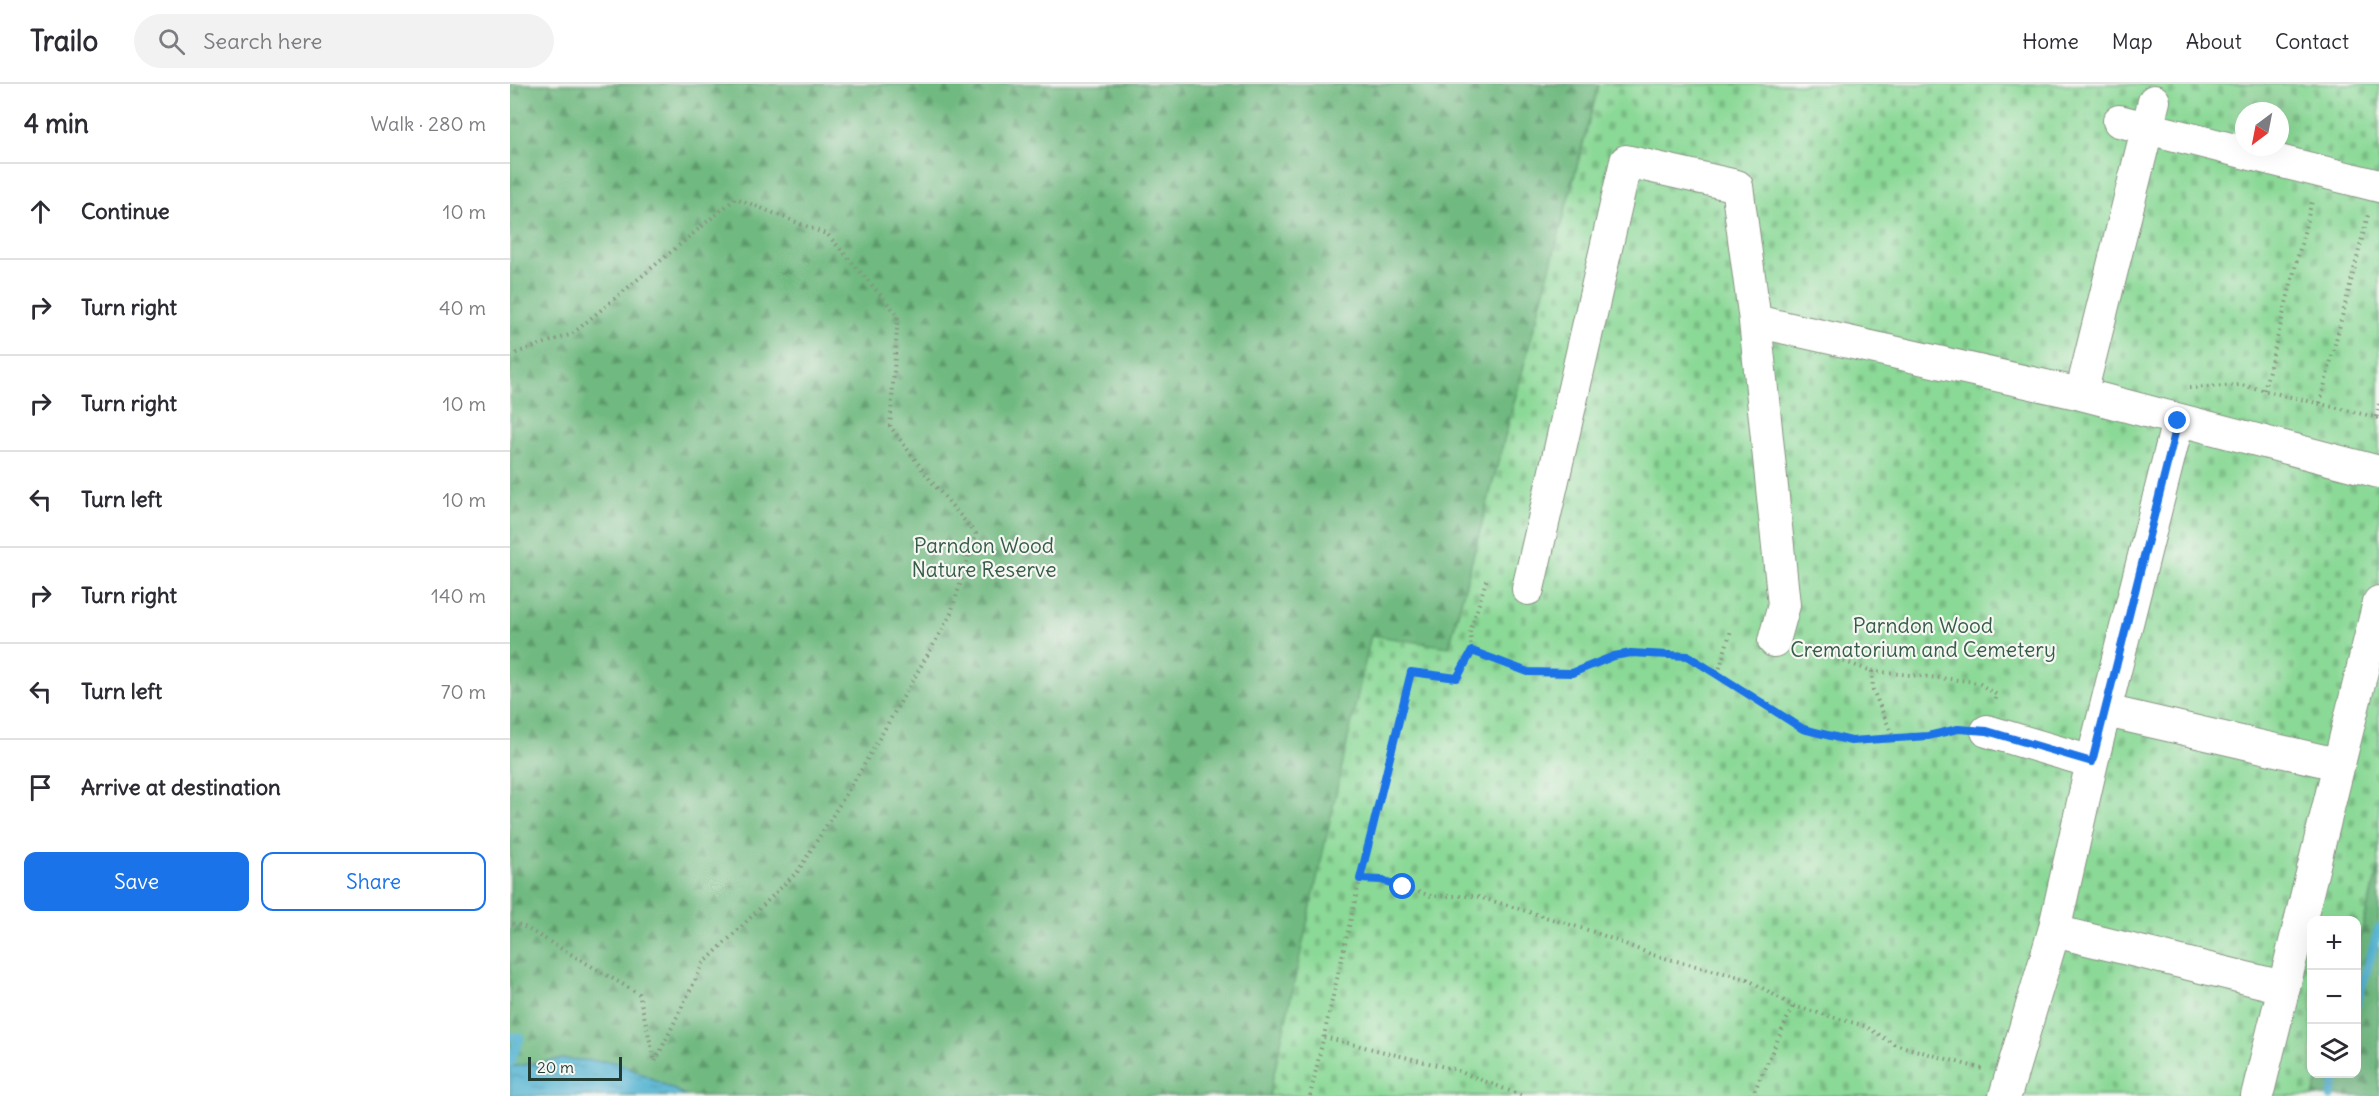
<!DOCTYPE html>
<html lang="en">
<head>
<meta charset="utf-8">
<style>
  :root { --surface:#fff; --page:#f2f2f3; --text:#2b2b33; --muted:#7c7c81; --line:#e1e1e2; --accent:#1a73e8 }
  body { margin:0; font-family:Delius,sans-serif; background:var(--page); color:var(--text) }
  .controls { position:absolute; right:18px; bottom:18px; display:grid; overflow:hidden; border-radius:12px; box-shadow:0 6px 24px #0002 }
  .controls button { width:54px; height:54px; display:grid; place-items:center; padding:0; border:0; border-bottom:2px solid var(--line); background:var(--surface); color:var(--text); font:30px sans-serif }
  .compass { position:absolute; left:1725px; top:18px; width:54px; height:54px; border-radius:50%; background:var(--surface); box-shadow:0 6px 24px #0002; rotate:212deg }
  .scale { position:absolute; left:18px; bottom:15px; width:94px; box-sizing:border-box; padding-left:6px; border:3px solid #1f3d34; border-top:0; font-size:16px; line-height:21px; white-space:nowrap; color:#1f3d34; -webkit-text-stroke:4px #f6f6f2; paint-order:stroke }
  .stop { position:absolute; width:18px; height:18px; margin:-14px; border:4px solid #1a73e8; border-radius:50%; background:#fff }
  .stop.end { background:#1a73e8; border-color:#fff; box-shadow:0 2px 6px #0008 }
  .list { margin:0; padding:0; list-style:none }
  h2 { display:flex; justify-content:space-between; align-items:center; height:78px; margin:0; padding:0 24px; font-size:26px }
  h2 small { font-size:20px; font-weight:400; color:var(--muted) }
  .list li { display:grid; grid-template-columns:39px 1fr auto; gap:18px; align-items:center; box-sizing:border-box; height:96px; padding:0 24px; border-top:2px solid var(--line) }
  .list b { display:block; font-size:22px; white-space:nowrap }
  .list em { font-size:20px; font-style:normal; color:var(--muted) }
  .actions { display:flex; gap:12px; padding:18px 24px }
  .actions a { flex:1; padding:14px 0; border:2px solid var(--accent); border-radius:12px; text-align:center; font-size:21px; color:var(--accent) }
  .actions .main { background:var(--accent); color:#fff }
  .icon { flex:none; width:33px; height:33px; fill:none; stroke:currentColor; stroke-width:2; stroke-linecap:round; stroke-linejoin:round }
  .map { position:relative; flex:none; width:1869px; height:1012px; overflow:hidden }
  header { display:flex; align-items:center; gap:36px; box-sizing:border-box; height:84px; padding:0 30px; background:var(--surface); border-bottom:2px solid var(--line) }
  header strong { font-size:28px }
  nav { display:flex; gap:33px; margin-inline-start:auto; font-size:21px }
  .search { width:420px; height:54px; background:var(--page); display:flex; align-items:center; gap:15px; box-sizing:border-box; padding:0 21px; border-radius:33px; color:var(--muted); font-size:22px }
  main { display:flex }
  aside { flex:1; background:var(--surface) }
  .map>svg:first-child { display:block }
  .forest { fill:url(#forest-firs); stroke:#487b5a; stroke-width:1.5 }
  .cemetery { fill:url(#cemetery-stones); stroke:#558b66; stroke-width:1.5; fill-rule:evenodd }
  .water { fill:url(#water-ripples); stroke:#387882; stroke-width:1.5 }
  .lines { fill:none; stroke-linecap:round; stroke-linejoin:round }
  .stream { stroke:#52b3d1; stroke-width:9 }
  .minor-casing { stroke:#889282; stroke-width:34 }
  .path { stroke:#889282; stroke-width:4; stroke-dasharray:1.5 4.5; stroke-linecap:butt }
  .minor { stroke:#fff; stroke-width:32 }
  .route { stroke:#1a73e8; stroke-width:8 }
  .labels { text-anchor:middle; stroke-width:4.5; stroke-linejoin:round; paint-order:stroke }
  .park-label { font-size:21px; fill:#355c48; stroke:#f6f6f2 }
</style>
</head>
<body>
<header>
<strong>Trailo</strong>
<div class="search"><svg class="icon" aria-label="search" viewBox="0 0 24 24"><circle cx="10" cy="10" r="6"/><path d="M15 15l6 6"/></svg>Search here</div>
<nav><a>Home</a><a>Map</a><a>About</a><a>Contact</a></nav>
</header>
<main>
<aside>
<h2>4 min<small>Walk · 280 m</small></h2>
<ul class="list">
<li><svg class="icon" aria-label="ahead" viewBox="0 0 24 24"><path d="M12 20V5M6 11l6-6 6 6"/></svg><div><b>Continue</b></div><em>10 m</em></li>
<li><svg class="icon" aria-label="right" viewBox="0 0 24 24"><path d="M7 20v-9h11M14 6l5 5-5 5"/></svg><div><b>Turn right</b></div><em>40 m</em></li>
<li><svg class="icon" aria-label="right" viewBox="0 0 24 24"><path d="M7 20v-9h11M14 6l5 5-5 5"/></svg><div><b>Turn right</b></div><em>10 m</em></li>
<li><svg class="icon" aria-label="left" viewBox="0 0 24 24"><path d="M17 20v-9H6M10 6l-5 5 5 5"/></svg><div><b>Turn left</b></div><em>10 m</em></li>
<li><svg class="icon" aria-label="right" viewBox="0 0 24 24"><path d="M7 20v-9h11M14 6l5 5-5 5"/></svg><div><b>Turn right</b></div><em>140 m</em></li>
<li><svg class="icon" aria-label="left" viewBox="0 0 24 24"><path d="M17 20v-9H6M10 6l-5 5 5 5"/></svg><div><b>Turn left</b></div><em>70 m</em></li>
<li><svg class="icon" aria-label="arrive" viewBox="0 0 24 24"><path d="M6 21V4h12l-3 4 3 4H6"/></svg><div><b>Arrive at destination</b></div></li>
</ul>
<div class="actions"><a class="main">Save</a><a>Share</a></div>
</aside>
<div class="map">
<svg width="1869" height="1012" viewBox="0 0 1869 1012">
  <defs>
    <pattern id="forest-firs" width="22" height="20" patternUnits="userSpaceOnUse" patternTransform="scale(1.5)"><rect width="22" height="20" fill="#70b980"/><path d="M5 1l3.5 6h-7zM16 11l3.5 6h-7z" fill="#5b986a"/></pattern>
    <pattern id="cemetery-stones" width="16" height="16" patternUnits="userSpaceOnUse" patternTransform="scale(1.5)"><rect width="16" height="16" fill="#8bd997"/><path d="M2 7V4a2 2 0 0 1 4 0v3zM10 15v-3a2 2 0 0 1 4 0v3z" fill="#78bb83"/></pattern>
    <pattern id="water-ripples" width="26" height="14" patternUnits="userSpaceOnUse" patternTransform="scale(1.5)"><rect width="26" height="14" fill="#52b3d1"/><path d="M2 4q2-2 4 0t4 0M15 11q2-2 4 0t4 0" fill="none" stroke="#4393aa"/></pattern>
  </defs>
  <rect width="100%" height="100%" fill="#f6f6f2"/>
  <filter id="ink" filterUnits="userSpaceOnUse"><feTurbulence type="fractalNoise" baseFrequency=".0167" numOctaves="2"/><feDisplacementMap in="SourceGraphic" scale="12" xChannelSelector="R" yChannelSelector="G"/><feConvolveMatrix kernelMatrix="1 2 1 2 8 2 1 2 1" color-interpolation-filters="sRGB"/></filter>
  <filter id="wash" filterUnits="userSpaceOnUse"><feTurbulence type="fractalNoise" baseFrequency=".008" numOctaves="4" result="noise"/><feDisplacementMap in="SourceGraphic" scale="24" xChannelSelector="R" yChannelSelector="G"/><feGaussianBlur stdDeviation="1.35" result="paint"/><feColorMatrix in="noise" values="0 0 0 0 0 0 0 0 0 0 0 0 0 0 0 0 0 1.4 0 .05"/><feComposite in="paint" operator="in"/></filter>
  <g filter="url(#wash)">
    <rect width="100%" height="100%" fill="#f0e7d0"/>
    <path class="forest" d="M0 0H1089L939 563 1426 1012H0Z
      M1869 783V1012H1803L1810 990H1846L1847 862Z"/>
    <path class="cemetery" d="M1089 0H1869V783L1847 862 1846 836H1802V990H1810L1803 1012H759L861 551 939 563ZM1734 27H1770V63H1734Z"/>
    <path class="water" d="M52 975 108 978 177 1012H0V983Z"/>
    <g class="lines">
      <path class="stream" d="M1846 922 1869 844
        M0 953 10 954 0 979
        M1821 1012 1827 990"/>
    </g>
  </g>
  <g filter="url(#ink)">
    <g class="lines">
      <defs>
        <path id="minor" d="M1609 37 1869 102
          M1245 237 1571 310 1869 388
          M1571 310 1644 17
          M1018 505 1116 77 1227 102 1245 237 1274 521 1264 557
          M1596 627 1827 680
          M1477 647 1582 678
          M1544 847 1773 903
          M1495 1012 1544 847 1582 678 1668 337
          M1747 1012 1869 518"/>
      </defs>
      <use href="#minor" class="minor-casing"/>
      <path class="path" d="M0 271 62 250 226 114 318 151 388 231 380 342 421 397 466 450 440 532 351 686 288 787 193 880 145 978 129 910 11 841 0 839
        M1679 304 1731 301 1869 334
        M1754 306 1802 117
        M1810 319 1858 131
        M1866 333 1869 320
        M962 567 960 548 977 494
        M1311 570 1362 587 1458 597 1470 600 1487 611 1485 617
        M1362 587 1363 606 1384 655
        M1208 590 1221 546
        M850 795 871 796 921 812H965L1003 823 1084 848 1143 871 1237 895 1283 922 1355 942 1384 960 1472 985
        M814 953 943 985 1013 1012
        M800 1012 850 795 901 589 947 594 962 567 1018 588 1062 589 1103 572 1121 569 1178 572 1293 645 1341 657 1418 652 1446 645
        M1242 1012 1283 922"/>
      <use href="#minor" class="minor"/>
    </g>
  </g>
  <g class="lines" filter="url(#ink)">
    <path class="route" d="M893 803 871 796 850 795 901 588 947 594 962 567 1018 588 1062 589 1104 572 1121 569 1178 572 1293 645 1341 657 1418 652 1448 645 1477 647 1582 678 1668 337"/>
  </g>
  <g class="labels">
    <g class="park-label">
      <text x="474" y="469">Parndon Wood<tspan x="474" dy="24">Nature Reserve</tspan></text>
      <text x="1413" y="549">Parndon Wood<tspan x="1413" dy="24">Crematorium and Cemetery</tspan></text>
    </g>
  </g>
</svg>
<div class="controls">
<button>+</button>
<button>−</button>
<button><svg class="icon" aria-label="layers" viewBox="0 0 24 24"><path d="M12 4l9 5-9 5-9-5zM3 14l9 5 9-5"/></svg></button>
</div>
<svg class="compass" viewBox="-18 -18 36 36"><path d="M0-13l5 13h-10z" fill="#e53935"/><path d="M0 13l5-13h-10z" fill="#7c7c81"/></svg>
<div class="scale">20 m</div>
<div class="stop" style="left:893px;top:803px"></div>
<div class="stop end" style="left:1668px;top:337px"></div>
</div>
</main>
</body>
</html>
